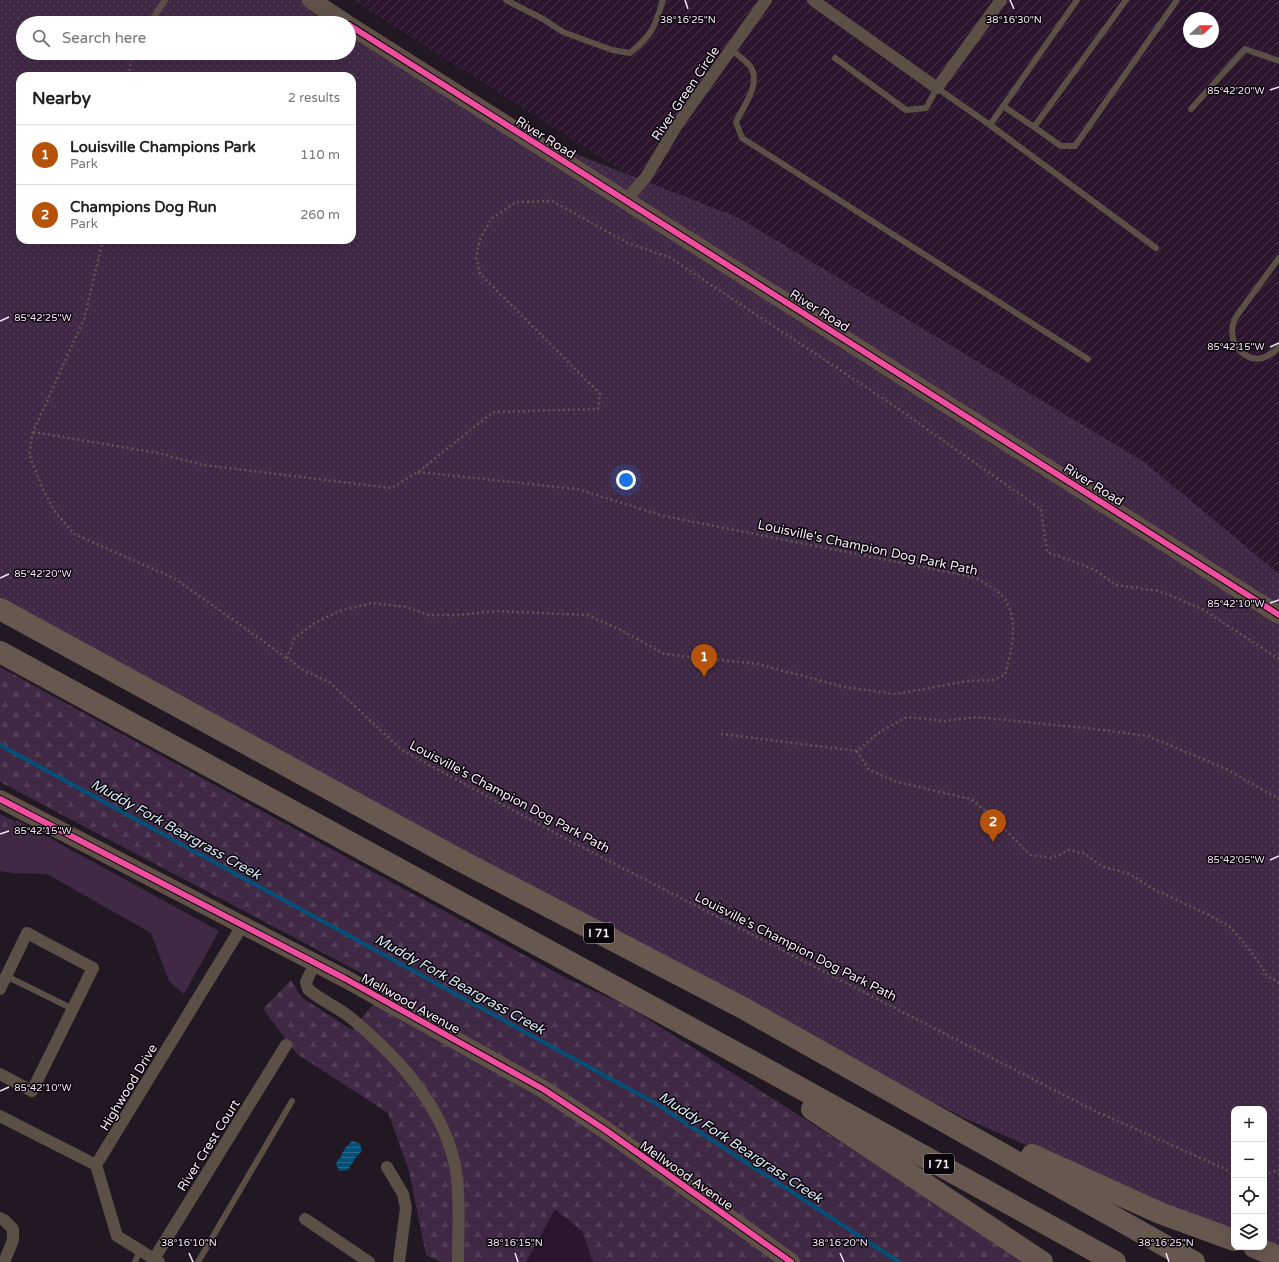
<!DOCTYPE html>
<html lang="en">
<head>
<meta charset="utf-8">
<style>
  :root { --surface:#fff; --page:#f6f6f6; --text:#222; --muted:#767676; --line:#e0e0e0; --accent:#b45309 }
  body { margin:0; font-family:"Varela Round",sans-serif; background:var(--page); color:var(--text) }
  .controls { position:absolute; right:12px; bottom:12px; display:grid; overflow:hidden; border-radius:8px; box-shadow:0 4px 16px #0002 }
  .controls button { width:36px; height:36px; display:grid; place-items:center; padding:0; border:0; border-bottom:1px solid var(--line); background:var(--surface); color:var(--text); font:20px sans-serif }
  .compass { position:absolute; left:1183px; top:12px; width:36px; height:36px; border-radius:50%; background:var(--surface); box-shadow:0 4px 16px #0002; rotate:69deg }
  .you { position:absolute; left:626px; top:480px; width:14px; height:14px; margin:-10px; border:3px solid #fff; border-radius:50%; background:#1a73e8; box-shadow:0 0 0 6px #1a73e833 }
  .badge { display:grid; place-items:center; width:26px; height:26px; border-radius:50%; background:var(--accent); color:#fff; font-size:13px; font-weight:700 }
  .pin { position:absolute; translate:-50% -33px; filter:drop-shadow(0 1px 2px #0008) }
  .pin::after { content:''; position:absolute; top:21px; width:14px; height:12px; background:inherit; clip-path:polygon(0 0,100% 0,50% 100%) }
  .list { margin:0; padding:0; list-style:none }
  h2 { display:flex; justify-content:space-between; align-items:center; height:52px; margin:0; padding:0 16px; font-size:17px }
  h2 small { font-size:13px; font-weight:400; color:var(--muted) }
  .list li { display:grid; grid-template-columns:26px 1fr auto; gap:12px; align-items:center; box-sizing:border-box; height:60px; padding:0 16px; border-top:1px solid var(--line) }
  .list b { display:block; font-size:15px; white-space:nowrap }
  .list p { margin:0; font-size:13px; white-space:nowrap; color:var(--muted) }
  .list em { font-size:13px; font-style:normal; color:var(--muted) }
  .icon { flex:none; width:22px; height:22px; fill:none; stroke:currentColor; stroke-width:2; stroke-linecap:round; stroke-linejoin:round }
  .map { position:relative; flex:none; width:1279px; height:1262px; overflow:hidden }
  .search { position:absolute; background:var(--surface); box-shadow:0 4px 16px #0002; left:16px; top:16px; width:340px; height:44px; display:flex; align-items:center; gap:10px; box-sizing:border-box; padding:0 14px; border-radius:22px; color:var(--muted); font-size:15px }
  .panel { position:absolute; background:var(--surface); box-shadow:0 4px 16px #0002; left:16px; top:72px; width:340px; height:172px; border-radius:12px }
  .map>svg:first-child { display:block }
  .built { fill:#2b162e }
  .industrial { fill:url(#industrial-furrows); fill-rule:evenodd }
  .green { fill:#402945 }
  .forest { fill:url(#forest-firs) }
  .park { fill:url(#park-dots); fill-rule:evenodd }
  .water { fill:url(#water-rules) }
  .lines { fill:none; stroke-linecap:round; stroke-linejoin:round }
  .stream { stroke:#035078; stroke-width:4 }
  .path { stroke:#605653; stroke-width:2.5; stroke-dasharray:2 3; stroke-linecap:butt }
  .lane { stroke:#5c4f46; stroke-width:6 }
  .street { stroke:#5c4f46; stroke-width:12 }
  .secondary { stroke:#5f5148; stroke-width:18 }
  .highway { stroke:#66574f; stroke-width:22 }
  .cycleway-casing { stroke:#0a040b; stroke-width:8 }
  .cycleway { stroke:#ef4d9e; stroke-width:6 }
  .ticks { fill:none; stroke:#f4e7f6; stroke-width:1.5 }
  .labels { text-anchor:middle; stroke-width:3; stroke-linejoin:round; paint-order:stroke }
  .shield { fill:#0a040b; stroke:#aea3b0; stroke-width:1 }
  .shield-label { font-size:12px; font-weight:bold; fill:#f4e7f6 }
  .street-label { font-size:13px; fill:#f4e7f6; stroke:#0a040b }
  .water-label { font-size:14px; font-style:italic; fill:#d5e6f3; stroke:#0a040b }
  .ticks-label { font-size:10px; text-anchor:middle; fill:#f4e7f6; stroke:#0a040b; stroke-width:3; stroke-linejoin:round; paint-order:stroke }
</style>
</head>
<body>
<div class="map">
<svg width="1279" height="1262" viewBox="0 0 1279 1262">
  <defs>
    <pattern id="industrial-furrows" width="10" height="10" patternUnits="userSpaceOnUse"><rect width="10" height="10" fill="#2b162e"/><path d="M-1 1l2-2M0 10L10 0M9 11l2-2" fill="none" stroke="#4a384d"/></pattern>
    <pattern id="forest-firs" width="22" height="20" patternUnits="userSpaceOnUse"><rect width="22" height="20" fill="#402945"/><path d="M5 1l3.5 6h-7zM16 11l3.5 6h-7z" fill="#533e57"/></pattern>
    <pattern id="park-dots" width="8" height="8" patternUnits="userSpaceOnUse"><rect width="8" height="8" fill="#402945"/><path d="M2 2h.1M6 6h.1" fill="none" stroke="#533e57" stroke-width="1.8" stroke-linecap="round"/></pattern>
    <pattern id="water-rules" width="6" height="5" patternUnits="userSpaceOnUse"><rect width="6" height="5" fill="#035078"/><path d="M0 2.5h6" fill="none" stroke="#28698c"/></pattern>
  </defs>
  <rect width="100%" height="100%" fill="#221823"/>
  <path class="built" d="M555 1209 582 1231 593 1262H526Z"/>
  <path class="industrial" d="M353 0H1279V588ZM1189 18H1213V42H1189Z"/>
  <path class="green" d="M17 820 219 931 184 994 169 981 151 933 47 874 13 873 0 871V848Z"/>
  <path class="forest" d="M0 667 566 978 629 1007 1029 1262H593L582 1231 555 1209 526 1262H440L426 1255 409 1171 388 1113 297 1054 263 1009 291 980 301 997 352 1030 375 1002 382 984 0 782Z
    M0 814 16 822 0 848Z"/>
  <path class="park" d="M0 0H302L336 23H23V53H349V31L476 115 739 218 1144 462 1279 574V1254L1264 1247V1109H1234V1235L964 1118 219 728 0 603ZM20 76H352V240H20Z"/>
  <path class="water" d="M353 1141 360 1144 362 1151 356 1157 348 1170 340 1171 336 1165 337 1161 341 1157C342 1152 348 1143 353 1141Z"/>
  <g class="lines">
    <path class="stream" d="M0 745 655 1103 899 1262"/>
    <path class="path" d="M129 76 132 53
      M103 240 84 319 33 432 29 454 42 487 55 512 74 534 174 578 287 658
      M33 432 158 453 203 465 391 488 418 472 493 412 598 409 600 394 480 274 476 256 481 237 491 219 516 202 552 201 628 243 669 257 887 401 1041 509 1047 552 1093 569 1116 585 1159 591 1202 609 1279 659
      M418 472 577 489 664 516 973 577C985 583 998 589 1006 601 1019 622 1011 653 1005 675L993 680 968 681 896 694 844 687 758 664 664 654 621 630 587 615 496 611 458 615H428L407 607 372 603 339 611 313 624 294 639 287 658 301 669 329 682 402 750 572 842 1095 1111 1234 1173
      M721 734 857 751 881 731 907 717 945 721 976 717 1095 729 1148 736 1226 769 1279 799
      M857 751 869 770 897 782 971 799 995 819 1030 855 1052 858 1069 850 1083 853 1104 867 1130 874 1155 890 1205 913 1230 927 1254 955 1267 976 1279 983
      M1264 1175 1279 1170"/>
    <path class="lane" d="M506 0 543 19 563 32 612 50 630 53C652 35 655 27 663 0
      M150 23 165 0
      M731 49C737 55 745 60 750 66 762 83 743 107 736 122L742 138 1088 359
      M835 58 906 110 926 108 937 88 990 125 1077 0
      M1003 106 1034 127 1126 0
      M1191 109 1245 49 1279 61
      M990 125 1156 248
      M1034 127 1061 146H1075L1177 0
      M1279 258C1268 273 1257 288 1246 303 1243 308 1236 315 1234 321 1229 335 1234 350 1249 357 1260 362 1271 355 1279 347
      M6 976 73 1009
      M135 1262 140 1250
      M198 1262 292 1101"/>
    <path class="street" d="M813 0 937 88 1001 0
      M626 200 646 177 677 125 766 0
      M315 963 306 982 308 989C321 1001 338 1007 351 1018 400 1059 448 1111 457 1177 460 1205 458 1234 458 1262
      M0 989 27 933 93 968 32 1091 0 1074
      M0 1116 96 1165
      M96 1165 242 926
      M96 1165 117 1236 159 1262
      M387 1167 403 1194 406 1208 399 1262
      M0 1218 4 1220 13 1229V1240L4 1262
      M305 1219 369 1262
      M154 1259 286 1045"/>
    <path class="secondary" d="M311 0 346 23
      M349 25 1279 615
      M0 799 344 978 543 1089 604 1129 791 1262"/>
    <path class="highway" d="M0 609 452 856 743 1008 1194 1262
      M0 652 762 1067 1115 1262
      M812 1109 1042 1262
      M1032 1155 1160 1213 1234 1240
      M1254 1247 1279 1257"/>
    <defs>
      <path id="cycleway" d="M349 25 1279 615
        M0 799 344 978 543 1089 604 1129 791 1262"/>
    </defs>
    <use href="#cycleway" class="cycleway-casing"/>
    <use href="#cycleway" class="cycleway"/>
  </g>
  <path class="ticks" d="M685 0 688 9M1010 0 1014 9M1270 90 1279 87M0 321 9 317M1270 347 1279 343M0 578 9 574M1270 603 1279 600M0 834 9 831M1270 860 1279 856M0 1091 9 1087M189 1253 193 1262M515 1253 518 1262M840 1253 844 1262M1166 1253 1169 1262"/>
  <g class="labels">
    <g class="shield">
      <rect x="584" y="923" width="30" height="20" rx="3"/>
      <rect x="924" y="1154" width="30" height="20" rx="3"/>
    </g>
    <g class="shield-label">
      <text x="599" y="937">I 71</text>
      <text x="939" y="1168">I 71</text>
    </g>
    <g class="street-label">
      <text transform="translate(685 93) rotate(-56)" y="5">River Green Circle</text>
      <text transform="translate(546 137) rotate(32)" y="5">River Road</text>
      <text transform="translate(820 310) rotate(32)" y="5">River Road</text>
      <text transform="translate(1094 484) rotate(32)" y="5">River Road</text>
      <text transform="translate(868 547) rotate(12)" y="5">Louisville's Champion Dog Park Path</text>
      <text transform="translate(510 796) rotate(28)" y="5">Louisville's Champion Dog Park Path</text>
      <text transform="translate(796 946) rotate(27)" y="5">Louisville's Champion Dog Park Path</text>
      <text transform="translate(411 1003) rotate(29)" y="5">Mellwood Avenue</text>
      <text transform="translate(128 1087) rotate(-59)" y="5">Highwood Drive</text>
      <text transform="translate(208 1145) rotate(-58)" y="5">River Crest Court</text>
      <text transform="translate(687 1175) rotate(35)" y="5">Mellwood Avenue</text>
    </g>
    <g class="water-label">
      <text transform="translate(176 829) rotate(29)" y="5">Muddy Fork Beargrass Creek</text>
      <text transform="translate(460 984) rotate(29)" y="5">Muddy Fork Beargrass Creek</text>
      <text transform="translate(741 1147) rotate(33)" y="5">Muddy Fork Beargrass Creek</text>
    </g>
  </g>
  <g class="ticks-label">
    <text x="688" y="23">38°16'25"N</text>
    <text x="1014" y="23">38°16'30"N</text>
    <text x="1236" y="94">85°42'20"W</text>
    <text x="43" y="321">85°42'25"W</text>
    <text x="1236" y="350">85°42'15"W</text>
    <text x="43" y="577">85°42'20"W</text>
    <text x="1236" y="607">85°42'10"W</text>
    <text x="43" y="834">85°42'15"W</text>
    <text x="1236" y="863">85°42'05"W</text>
    <text x="43" y="1091">85°42'10"W</text>
    <text x="189" y="1246">38°16'10"N</text>
    <text x="515" y="1246">38°16'15"N</text>
    <text x="840" y="1246">38°16'20"N</text>
    <text x="1166" y="1246">38°16'25"N</text>
  </g>
</svg>
<div class="controls">
<button>+</button>
<button>−</button>
<button><svg class="icon" aria-label="locate" viewBox="0 0 24 24"><circle cx="12" cy="12" r="6"/><path d="M12 2v4M12 18v4M2 12h4M18 12h4"/></svg></button>
<button><svg class="icon" aria-label="layers" viewBox="0 0 24 24"><path d="M12 4l9 5-9 5-9-5zM3 14l9 5 9-5"/></svg></button>
</div>
<svg class="compass" viewBox="-18 -18 36 36"><path d="M0-13l5 13h-10z" fill="#e53935"/><path d="M0 13l5-13h-10z" fill="#767676"/></svg>
<div class="you"></div>
<div class="pin badge" style="left:704px;top:677px">1</div>
<div class="pin badge" style="left:993px;top:842px">2</div>
<div class="search"><svg class="icon" aria-label="search" viewBox="0 0 24 24"><circle cx="10" cy="10" r="6"/><path d="M15 15l6 6"/></svg>Search here</div>
<section class="panel">
<h2>Nearby<small>2 results</small></h2>
<ul class="list">
<li><span class="badge">1</span><div><b>Louisville Champions Park</b><p>Park</p></div><em>110 m</em></li>
<li><span class="badge">2</span><div><b>Champions Dog Run</b><p>Park</p></div><em>260 m</em></li>
</ul>
</section>
</div>
</body>
</html>
